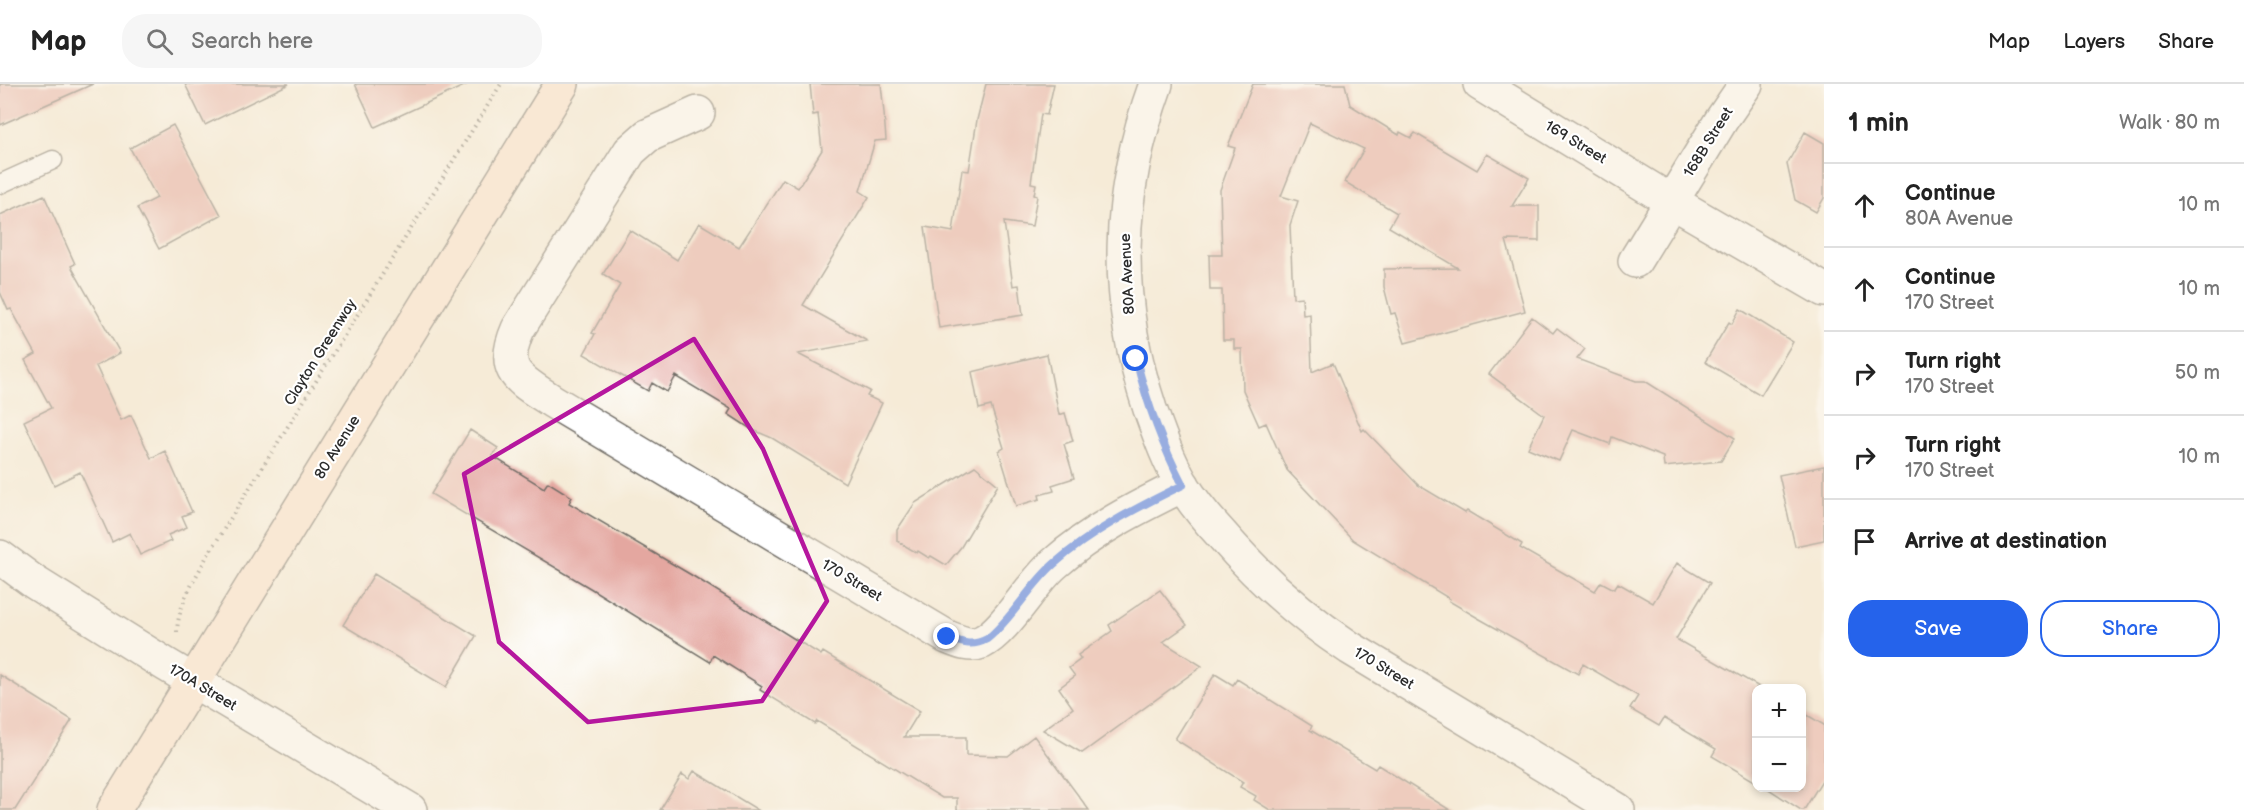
<!DOCTYPE html>
<html lang="en">
<head>
<meta charset="utf-8">
<style>
  :root { --surface:#fff; --page:#f6f6f6; --text:#222; --muted:#767676; --line:#e0e0e0; --accent:#2563eb }
  body { margin:0; font-family:"Balsamiq Sans",sans-serif; background:var(--page); color:var(--text) }
  .controls { position:absolute; right:18px; bottom:18px; display:grid; overflow:hidden; border-radius:12px; box-shadow:0 3px 9px #0003 }
  .controls button { width:54px; height:54px; display:grid; place-items:center; padding:0; border:0; border-bottom:2px solid var(--line); background:var(--surface); color:var(--text); font:30px sans-serif }
  .stop { position:absolute; width:18px; height:18px; margin:-14px; border:4px solid #2563eb; border-radius:50%; background:#fff }
  .stop.end { background:#2563eb; border-color:#fff; box-shadow:0 2px 6px #0008 }
  .list { margin:0; padding:0; list-style:none }
  h2 { display:flex; justify-content:space-between; align-items:center; height:78px; margin:0; padding:0 24px; font-size:26px }
  h2 small { font-size:20px; font-weight:400; color:var(--muted) }
  .list li { display:grid; grid-template-columns:39px 1fr auto; gap:18px; align-items:center; box-sizing:border-box; height:84px; padding:0 24px; border-top:2px solid var(--line) }
  .list b { display:block; font-size:22px; white-space:nowrap }
  .list p { margin:0; font-size:20px; white-space:nowrap; color:var(--muted) }
  .list em { font-size:20px; font-style:normal; color:var(--muted) }
  .actions { display:flex; gap:12px; padding:18px 24px }
  .actions a { flex:1; padding:14px 0; border:2px solid var(--accent); border-radius:24px; text-align:center; font-size:21px; color:var(--accent) }
  .actions .main { background:var(--accent); color:#fff }
  .icon { flex:none; width:33px; height:33px; fill:none; stroke:currentColor; stroke-width:2; stroke-linecap:round; stroke-linejoin:round }
  .map { position:relative; flex:none; width:1824px; height:726px; overflow:hidden }
  header { display:flex; align-items:center; gap:36px; box-sizing:border-box; height:84px; padding:0 30px; background:var(--surface); border-bottom:2px solid var(--line) }
  header strong { font-size:28px }
  nav { display:flex; gap:33px; margin-inline-start:auto; font-size:21px }
  .search { width:420px; height:54px; background:var(--page); display:flex; align-items:center; gap:15px; box-sizing:border-box; padding:0 21px; border-radius:24px; color:var(--muted); font-size:22px }
  main { display:flex }
  aside { flex:1; background:var(--surface) }
  .map>svg:first-child { display:block }
  .building { fill:#e4a7a0 }
  .lines { fill:none; stroke-linecap:round; stroke-linejoin:round }
  .lane-casing { stroke:#726e67; stroke-width:21 }
  .street-casing { stroke:#726e67; stroke-width:36 }
  .secondary-casing { stroke:#726e67; stroke-width:36 }
  .path { stroke:#726e67; stroke-width:4; stroke-dasharray:1.5 4.5; stroke-linecap:butt }
  .lane { stroke:#fff; stroke-width:18 }
  .street { stroke:#fff; stroke-width:33 }
  .secondary { stroke:#fde4d1; stroke-width:33 }
  .route { stroke:#2563eb; stroke-width:8 }
  .marked { fill:none; stroke:#b5179e; stroke-width:4.5; stroke-linejoin:round }
  .labels { text-anchor:middle; stroke-width:4.5; stroke-linejoin:round; paint-order:stroke }
  .street-label { font-size:15px; fill:#2b2b2b; stroke:#fff }
</style>
</head>
<body>
<header>
<strong>Map</strong>
<div class="search"><svg class="icon" aria-label="search" viewBox="0 0 24 24"><circle cx="10" cy="10" r="6"/><path d="M15 15l6 6"/></svg>Search here</div>
<nav><a>Map</a><a>Layers</a><a>Share</a></nav>
</header>
<main>
<div class="map">
<svg width="1824" height="726" viewBox="0 0 1824 726">
  <rect width="100%" height="100%" fill="#fff"/>
  <filter id="ink" filterUnits="userSpaceOnUse"><feTurbulence type="fractalNoise" baseFrequency=".0167" numOctaves="2"/><feDisplacementMap in="SourceGraphic" scale="12" xChannelSelector="R" yChannelSelector="G"/><feConvolveMatrix kernelMatrix="1 2 1 2 8 2 1 2 1" color-interpolation-filters="sRGB"/></filter>
  <filter id="wash" filterUnits="userSpaceOnUse"><feTurbulence type="fractalNoise" baseFrequency=".008" numOctaves="4" result="noise"/><feDisplacementMap in="SourceGraphic" scale="24" xChannelSelector="R" yChannelSelector="G"/><feGaussianBlur stdDeviation="1.35" result="paint"/><feColorMatrix in="noise" values="0 0 0 0 0 0 0 0 0 0 0 0 0 0 0 0 0 1.4 0 .05"/><feComposite in="paint" operator="in"/></filter>
  <g filter="url(#wash)">
    <rect width="100%" height="100%" fill="#f5ebd7"/>
    <g id="blocks">
      <path class="building" d="M0 0H93L0 41Z
        M185 0H289L205 41Z
        M355 0H468L375 43Z
        M810 0H881L884 29 886 56 875 57 860 107 869 113 803 221 867 257 798 270 870 307 867 312 882 319 845 399 772 354 751 345 728 330 731 325 676 292 667 308 652 299 648 307 584 270 595 250 592 249 620 201 603 190 630 146 677 176 699 139 739 163 783 95 798 104 822 66 818 30 813 31Z
        M986 0H1054L1047 31 1041 30 1031 99 1036 100 1034 111 1037 112 1032 142 1004 138 1013 202 1019 201 1023 231 939 244 925 143 953 148 962 86 969 87 977 36Z
        M1253 0H1345L1350 21 1399 51 1400 48 1411 54 1415 49 1477 86 1487 70 1529 94 1512 122H1539V157L1506 156 1525 227 1405 259 1395 229 1391 230 1384 203V185L1458 184 1389 143 1397 129 1345 98 1364 65 1310 39 1281 112 1298 117 1290 141 1293 214 1302 213 1303 231 1310 230 1312 288 1333 279 1362 347 1364 345 1418 401 1465 429 1467 427 1522 460 1520 464 1595 507 1601 498 1614 505 1618 499 1653 519 1677 479 1710 499 1676 555 1761 604H1756V698L1712 672 1716 665 1664 634 1659 642 1630 625 1638 612 1583 580 1578 590 1478 534 1449 517 1450 515 1353 456 1287 386 1266 339 1259 342 1243 306 1242 265H1234V256H1223L1222 206H1210L1209 171H1222L1220 106 1235 64 1228 62Z
        M173 41 221 131 159 165 137 124 157 114 130 64Z
        M1805 48 1824 59V114L1816 128 1795 116 1787 80Z
        M44 111 75 180 71 182 120 269 96 282 121 336 131 331 151 374 165 367 192 428 182 432 187 443 168 451 171 457 140 471 130 449 112 458 80 388 54 401 24 337 51 324 25 276 36 270 11 225 8 226 0 208V131Z
        M1740 225 1793 258 1761 311 1705 278 1729 238 1732 240Z
        M1532 233 1553 249 1557 244 1585 265 1577 275 1636 297H1645L1735 354 1721 377 1664 383 1663 373 1612 353 1610 360 1573 346 1559 377 1528 364 1544 331 1489 290Z
        M1047 270 1059 331 1065 329 1073 357 1064 360 1074 394 1052 401 1054 407 1039 411 1040 415 1016 422 999 367 1004 364 991 322 979 325 972 288Z
        M470 346 498 364 492 372 544 404 548 398 572 413 569 419 693 492 793 554 821 571 823 568 920 627 904 653H966V671L1008 672 1034 652 1089 726H957V714H942L817 637 815 640 760 606 762 602 713 571 710 578 590 504 431 410Z
        M975 382 998 401 961 463 946 481 931 472 929 474 918 467 917 469 897 457V446L915 419Z
        M1824 382V456L1795 462 1779 391Z
        M374 490 476 552 446 603 343 541Z
        M1160 506 1187 541 1163 558 1202 582 1082 669 1043 646 1073 624 1059 604 1075 592 1069 584 1081 575 1078 571 1112 547 1109 541Z
        M1215 590 1233 601 1237 595 1312 642 1310 646 1375 685 1378 681 1450 726H1270L1254 716 1256 712 1240 703 1243 698 1175 655Z
        M0 591 72 636 15 726H0Z
        M1802 628 1824 641V693L1804 726H1801L1767 704H1802Z
        M694 687 758 726H660L682 690 689 695Z"/>
    </g>
  </g>
  <g filter="url(#ink)">
    <use href="#blocks" fill-opacity="0" stroke="#726e67" stroke-width="1.5"/>
    <g class="lines">
      <defs>
        <path id="lane" d="M0 100 53 76"/>
        <path id="street" d="M1156 0C1116 110 1113 213 1150 325 1159 350 1168 376 1182 400 1193 418 1207 435 1221 450 1259 494 1301 532 1350 564L1618 726
          M1480 0 1671 117 1824 206
          M698 29 647 52 630 67 518 245C499 288 519 295 552 317L947 553C959 558 970 563 982 558 1005 547 1032 499 1054 480 1091 447 1138 423 1183 401
          M1635 177 1722 35 1746 0
          M0 473 34 498 165 580 410 726"/>
        <path id="secondary" d="M114 726 562 0"/>
      </defs>
      <use href="#lane" class="lane-casing"/>
      <use href="#street" class="street-casing"/>
      <use href="#secondary" class="secondary-casing"/>
      <path class="path" d="M177 548C178 521 194 497 206 474L501 0"/>
      <use href="#lane" class="lane"/>
      <use href="#street" class="street"/>
      <use href="#secondary" class="secondary"/>
    </g>
  </g>
  <g class="lines" filter="url(#ink)">
    <path class="route" d="M947 553C961 559 972 563 987 555 1013 534 1029 502 1054 480 1091 447 1138 423 1183 401 1162 361 1147 319 1136 275"/>
  </g>
  <path d="M0 0H1824V726H0ZM694 255 763 365 827 517 762 617 588 638 499 558 464 390Z" fill="#f5ebd7" fill-opacity=".55" fill-rule="evenodd"/>
  <path class="marked" d="M694 255 763 365 827 517 762 617 588 638 499 558 464 390Z"/>
  <g class="labels">
    <g class="street-label">
      <text transform="translate(1576 58) rotate(31)" y="5">169 Street</text>
      <text transform="translate(1708 58) rotate(-58)" y="5">168B Street</text>
      <text transform="translate(1127 190) rotate(-93)" y="5">80A Avenue</text>
      <text transform="translate(320 268) rotate(-58)" y="5">Clayton Greenway</text>
      <text transform="translate(337 363) rotate(-58)" y="5">80 Avenue</text>
      <text transform="translate(852 496) rotate(31)" y="5">170 Street</text>
      <text transform="translate(1384 584) rotate(31)" y="5">170 Street</text>
      <text transform="translate(203 603) rotate(31)" y="5">170A Street</text>
    </g>
  </g>
</svg>
<div class="controls">
<button>+</button>
<button>−</button>
</div>
<div class="stop" style="left:1136px;top:275px"></div>
<div class="stop end" style="left:947px;top:553px"></div>
</div>
<aside>
<h2>1 min<small>Walk · 80 m</small></h2>
<ul class="list">
<li><svg class="icon" aria-label="ahead" viewBox="0 0 24 24"><path d="M12 20V5M6 11l6-6 6 6"/></svg><div><b>Continue</b><p>80A Avenue</p></div><em>10 m</em></li>
<li><svg class="icon" aria-label="ahead" viewBox="0 0 24 24"><path d="M12 20V5M6 11l6-6 6 6"/></svg><div><b>Continue</b><p>170 Street</p></div><em>10 m</em></li>
<li><svg class="icon" aria-label="right" viewBox="0 0 24 24"><path d="M7 20v-9h11M14 6l5 5-5 5"/></svg><div><b>Turn right</b><p>170 Street</p></div><em>50 m</em></li>
<li><svg class="icon" aria-label="right" viewBox="0 0 24 24"><path d="M7 20v-9h11M14 6l5 5-5 5"/></svg><div><b>Turn right</b><p>170 Street</p></div><em>10 m</em></li>
<li><svg class="icon" aria-label="arrive" viewBox="0 0 24 24"><path d="M6 21V4h12l-3 4 3 4H6"/></svg><div><b>Arrive at destination</b></div></li>
</ul>
<div class="actions"><a class="main">Save</a><a>Share</a></div>
</aside>
</main>
</body>
</html>
